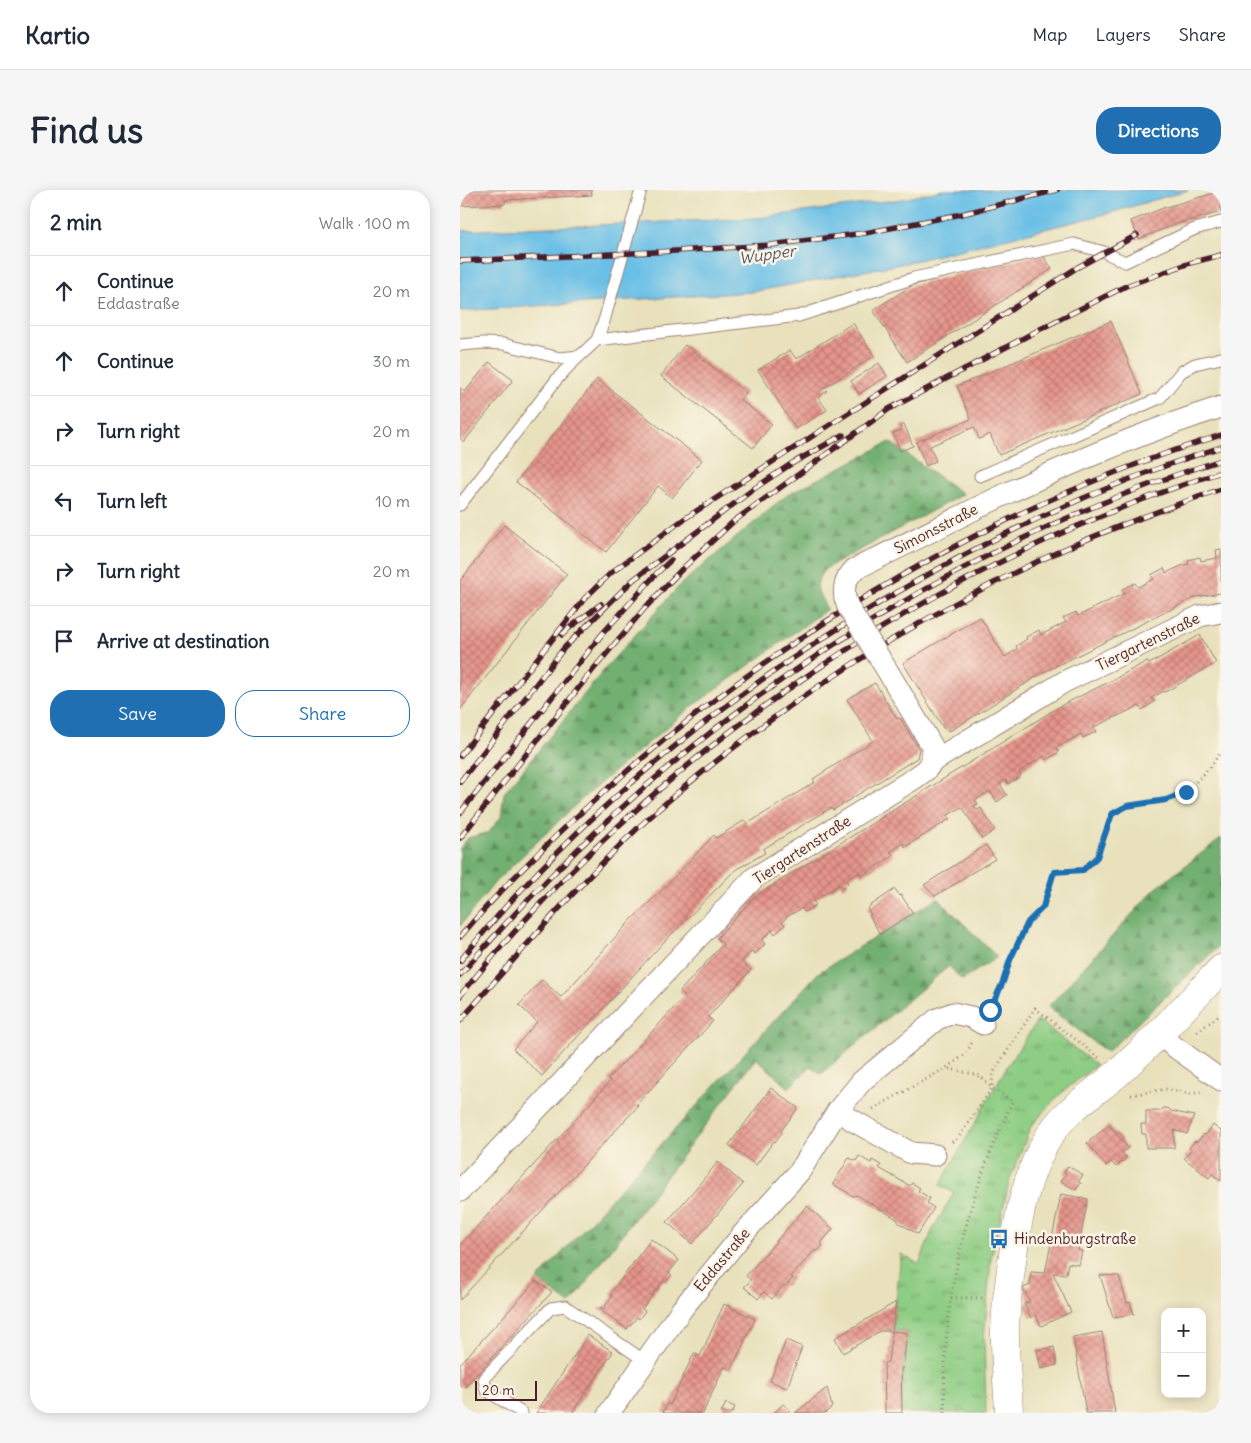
<!DOCTYPE html>
<html lang="en">
<head>
<meta charset="utf-8">
<style>
  :root { --surface:#fff; --page:#f6f6f7; --text:#1f2937; --muted:#747a83; --line:#e0e1e3; --accent:#1f6fb2 }
  body { margin:0; font-family:Delius,sans-serif; background:var(--page); color:var(--text) }
  .controls { position:absolute; right:15px; bottom:15px; display:grid; overflow:hidden; border-radius:10px; box-shadow:0 2px 12px #0003 }
  .controls button { width:45px; height:45px; display:grid; place-items:center; padding:0; border:0; border-bottom:1px solid var(--line); background:var(--surface); color:var(--text); font:25px sans-serif }
  .scale { position:absolute; left:15px; bottom:12px; width:62px; box-sizing:border-box; padding-left:5px; border:2px solid #4a1f2b; border-top:0; font-size:14px; line-height:18px; white-space:nowrap; color:#4a1f2b; -webkit-text-stroke:4px #fcf5e5; paint-order:stroke }
  .stop { position:absolute; width:15px; height:15px; margin:-11px; border:4px solid #1f6fb2; border-radius:50%; background:#fff }
  .stop.end { background:#1f6fb2; border-color:#fff; box-shadow:0 1px 5px #0008 }
  .list { margin:0; padding:0; list-style:none }
  h2 { display:flex; justify-content:space-between; align-items:center; height:65px; margin:0; padding:0 20px; font-size:21px }
  h2 small { font-size:16px; font-weight:400; color:var(--muted) }
  .list li { display:grid; grid-template-columns:32px 1fr auto; gap:15px; align-items:center; box-sizing:border-box; height:70px; padding:0 20px; border-top:1px solid var(--line) }
  .list b { display:block; font-size:19px; white-space:nowrap }
  .list p { margin:0; font-size:16px; white-space:nowrap; color:var(--muted) }
  .list em { font-size:16px; font-style:normal; color:var(--muted) }
  .actions { display:flex; gap:10px; padding:15px 20px }
  .actions a { flex:1; padding:11px 0; border:1px solid var(--accent); border-radius:20px; text-align:center; font-size:18px; color:var(--accent) }
  .actions .main { background:var(--accent); color:#fff }
  .icon { flex:none; width:28px; height:28px; fill:none; stroke:currentColor; stroke-width:2; stroke-linecap:round; stroke-linejoin:round }
  .map { position:relative; flex:none; width:761px; height:1223px; overflow:hidden; border-radius:20px }
  header { display:flex; align-items:center; gap:30px; box-sizing:border-box; height:70px; padding:0 25px; background:var(--surface); border-bottom:1px solid var(--line) }
  header strong { font-size:24px }
  nav { display:flex; gap:28px; margin-inline-start:auto; font-size:18px }
  .intro { display:flex; align-items:center; justify-content:space-between; box-sizing:border-box; height:120px; padding:0 30px }
  h1 { margin:0; font-size:35px }
  .button { padding:12px 22px; border-radius:20px; background:var(--accent); color:#fff; font-size:18px; font-weight:700 }
  main { display:flex; gap:30px; padding:0 30px }
  aside { flex:1; background:var(--surface); border-radius:20px; box-shadow:0 2px 12px #0003 }
  .map>svg:first-child { display:block }
  .grass { fill:url(#grass-tufts); stroke:#6c7658 }
  .forest { fill:url(#forest-firs); stroke:#5e684e }
  .water { fill:#69bfe6; stroke:#5a6f88 }
  .building { fill:url(#building-cross-hatch) }
  .lines { fill:none; stroke-linecap:round; stroke-linejoin:round }
  .lane-casing { stroke:#998074; stroke-width:13 }
  .street-casing { stroke:#998074; stroke-width:23 }
  .secondary-casing { stroke:#998074; stroke-width:29 }
  .path { stroke:#998074; stroke-width:3; stroke-dasharray:1 4; stroke-linecap:butt }
  .lane { stroke:#fff; stroke-width:11 }
  .street { stroke:#fff; stroke-width:21 }
  .secondary { stroke:#fff; stroke-width:28 }
  .rail-casing { stroke:#4a1f2b; stroke-width:5.5 }
  .rail { stroke:#fcf5e5; stroke-width:4; stroke-dasharray:11; stroke-linecap:butt }
  .street-bridge-casing { stroke:#998074; stroke-width:23; stroke-linecap:butt }
  .street-bridge { stroke:#fff; stroke-width:21 }
  .route { stroke:#1f6fb2; stroke-width:6 }
  .labels { text-anchor:middle; stroke-width:5; stroke-linejoin:round; paint-order:stroke }
  .street-label { font-size:15px; fill:#4a1f2b; stroke:#fcf5e5 }
  .poi-label { font-size:15px; fill:#4a1f2b; stroke:#fcf5e5; text-anchor:start }
  .water-label { font-size:16px; font-style:italic; fill:#55576c; stroke:#fcf5e5 }
</style>
</head>
<body>
<header>
<strong>Kartio</strong>
<nav><a>Map</a><a>Layers</a><a>Share</a></nav>
</header>
<div class="intro"><h1>Find us</h1><a class="button">Directions</a></div>
<main>
<aside>
<h2>2 min<small>Walk · 100 m</small></h2>
<ul class="list">
<li><svg class="icon" aria-label="ahead" viewBox="0 0 24 24"><path d="M12 20V5M6 11l6-6 6 6"/></svg><div><b>Continue</b><p>Eddastraße</p></div><em>20 m</em></li>
<li><svg class="icon" aria-label="ahead" viewBox="0 0 24 24"><path d="M12 20V5M6 11l6-6 6 6"/></svg><div><b>Continue</b></div><em>30 m</em></li>
<li><svg class="icon" aria-label="right" viewBox="0 0 24 24"><path d="M7 20v-9h11M14 6l5 5-5 5"/></svg><div><b>Turn right</b></div><em>20 m</em></li>
<li><svg class="icon" aria-label="left" viewBox="0 0 24 24"><path d="M17 20v-9H6M10 6l-5 5 5 5"/></svg><div><b>Turn left</b></div><em>10 m</em></li>
<li><svg class="icon" aria-label="right" viewBox="0 0 24 24"><path d="M7 20v-9h11M14 6l5 5-5 5"/></svg><div><b>Turn right</b></div><em>20 m</em></li>
<li><svg class="icon" aria-label="arrive" viewBox="0 0 24 24"><path d="M6 21V4h12l-3 4 3 4H6"/></svg><div><b>Arrive at destination</b></div></li>
</ul>
<div class="actions"><a class="main">Save</a><a>Share</a></div>
</aside>
<div class="map">
<svg width="761" height="1223" viewBox="0 0 761 1223">
  <defs>
    <pattern id="grass-tufts" width="24" height="20" patternUnits="userSpaceOnUse" patternTransform="scale(1.25)"><rect width="24" height="20" fill="#8ecd84"/><path d="M3 7l-1-3M5 7V3M7 7l1-3M15 17l-1-3M17 17v-4M19 17l1-3" fill="none" stroke="#76a66c"/></pattern>
    <pattern id="forest-firs" width="22" height="20" patternUnits="userSpaceOnUse" patternTransform="scale(1.25)"><rect width="22" height="20" fill="#72b072"/><path d="M5 1l3.5 6h-7zM16 11l3.5 6h-7z" fill="#608f5e"/></pattern>
    <pattern id="building-cross-hatch" width="8" height="8" patternUnits="userSpaceOnUse" patternTransform="scale(1.25)"><rect width="8" height="8" fill="#e6958b"/><path d="M0 0l8 8M0 8l8-8" fill="none" stroke="#bc7972"/></pattern>
  </defs>
  <rect width="100%" height="100%" fill="#fcf5e5"/>
  <filter id="ink" filterUnits="userSpaceOnUse"><feTurbulence type="fractalNoise" baseFrequency=".02" numOctaves="2"/><feDisplacementMap in="SourceGraphic" scale="10" xChannelSelector="R" yChannelSelector="G"/><feConvolveMatrix kernelMatrix="1 2 1 2 8 2 1 2 1" color-interpolation-filters="sRGB"/></filter>
  <filter id="wash" filterUnits="userSpaceOnUse"><feTurbulence type="fractalNoise" baseFrequency=".0096" numOctaves="4" result="noise"/><feDisplacementMap in="SourceGraphic" scale="20" xChannelSelector="R" yChannelSelector="G"/><feGaussianBlur stdDeviation="1.12" result="paint"/><feColorMatrix in="noise" values="0 0 0 0 0 0 0 0 0 0 0 0 0 0 0 0 0 1.4 0 .05"/><feComposite in="paint" operator="in"/></filter>
  <g filter="url(#wash)">
    <rect width="100%" height="100%" fill="#e8e1bc"/>
    <path class="grass" d="M578 830 636 875 599 905 571 936 550 989 531 1068 524 1149 526 1223H441L443 1179 448 1142 433 1140 441 1064 459 1074 473 1039 494 1003 480 995 546 878Z"/>
    <path class="forest" d="M430 252 503 304 365 379C352 394 358 403 367 419L230 518 126 605 36 691 0 736V658L8 648 29 642 41 627 44 603 149 474 221 394 327 305Z
      M761 648V754L647 862 588 817 694 700Z
      M478 708 537 767 502 790 489 776 361 884 351 876 329 898 296 868 110 1114 77 1090 358 783Z"/>
    <path class="water" d="M483 0H728L650 23 446 73 292 102 0 121V41L297 28 443 9Z"/>
    <g id="blocks">
      <path class="building" d="M0 0H131L132 5 45 10V14L0 16Z
        M761 1V22L716 34 679 49 671 31 703 18Z
        M582 64 592 79 447 172 413 120 453 95Z
        M651 131 682 204 539 265 530 244 519 249 514 237 470 256 476 271 466 276 456 252 511 229 497 196Z
        M393 133 414 166 364 198 367 201 358 207 367 220 336 239 298 180 330 160 336 169Z
        M225 155 286 203 280 210 312 234 293 258 201 186Z
        M29 172 53 190 4 252 0 248V198L5 202Z
        M419 173 427 186 399 204 391 191Z
        M137 189 242 270 212 308 198 296 146 362 56 292Z
        M444 234 453 256 440 261 433 243 442 240 440 236Z
        M44 335 107 384 0 520V391Z
        M761 359V403L736 407 584 482 490 541 484 539 443 473 520 427 545 467 557 459 556 456 567 449 566 447 579 440 581 445 606 432 603 428 616 422 618 426 665 403 662 399 675 393 678 397 694 389 691 385 704 378 706 383 721 376 729 374 728 370 740 367 741 371 757 368 756 360Z
        M740 445 756 473 705 502 704 501 691 508 694 512 682 520 679 516 634 537 636 542 623 548 621 544 596 558 599 562 586 570 584 566 559 582 561 586 548 594 546 590 540 594 547 605 537 612 530 601 515 610 518 614 514 616 517 620 521 618 535 640 522 649 502 617 488 625 490 629 445 657 443 653 430 662 434 665 402 686 399 682 386 690 388 694 383 698 380 694 353 711 356 715 344 722 342 718 328 726 322 732 325 735 315 744 312 740 302 750 305 754 295 764 292 761 282 772 291 780 248 827 253 831 176 915 178 916 0 1110V1055L116 929 150 891 148 889 225 806 220 801 263 754 257 748 294 707 602 515 655 489 687 471 689 474Z
        M415 493 437 529 440 528 459 559 457 568 373 620 371 618 303 659 305 663 275 680 200 756 82 886 53 859 77 832 59 815 82 790 101 807 171 730 198 704 254 645 256 648 285 630 287 634 355 592 353 589 413 551 387 509Z
        M526 655 535 669 503 688V689L475 706 464 695Z
        M435 699 440 706 441 705 453 723 420 744 409 725H411L407 718Z
        M311 898 338 918 321 941 322 942 315 952 314 951 296 975 269 955Z
        M703 918H708L711 921 734 926 727 944 714 940V958H686V944H682L681 934H686V921H701Z
        M649 935 668 958 662 963 667 968 656 977 651 972 646 976 627 953Z
        M753 935 761 941V991L752 984 749 988 724 968 731 960 729 958 735 951 737 952 744 944 746 945Z
        M399 966 411 973 412 970 421 975 419 978 450 996 452 993 460 998 458 1001 470 1008 467 1013 474 1018 458 1044 439 1033 437 1029 397 1005 393 1006 373 994 389 968 396 971Z
        M258 972 283 994 232 1054 207 1032Z
        M608 976 623 985 618 992 621 993 616 1000 601 991 606 984 604 982Z
        M601 1004 628 1009 618 1060 622 1061 619 1075 608 1073 606 1084 593 1083 611 1122 581 1136 576 1125 571 1128 564 1114 570 1112 563 1098 570 1095 571 1082 585 1083Z
        M347 1016 373 1039 361 1053 363 1055 357 1062 355 1060 331 1087 333 1088 326 1096 324 1095 312 1109 304 1102 298 1109 284 1097 291 1090 286 1086Z
        M191 1049 219 1070 209 1083 212 1085 206 1092 203 1091 182 1119 185 1121 179 1129 177 1127 167 1139 139 1119 141 1117 143 1119 152 1107 151 1103Z
        M640 1085 659 1086 667 1113 670 1112 674 1124 653 1127Z
        M76 1091 92 1102 4 1198 0 1195V1174Z
        M436 1112 432 1141 447 1143 443 1179 441 1178 442 1223H425L424 1173 428 1172 432 1141H420L383 1163 375 1148Z
        M264 1114 295 1129 271 1180 264 1177 243 1223H203L207 1213 210 1215 234 1163 240 1166Z
        M642 1142 655 1223H626L613 1147Z
        M128 1145 153 1162 112 1223H76Z
        M326 1150 342 1157 327 1198 310 1191Z
        M594 1157 597 1175 581 1179 577 1160Z
        M367 1198 372 1217 365 1223H335Z
        M266 1213 275 1217 272 1223H261Z
        M323 1214 330 1220 327 1223H314Z"/>
    </g>
  </g>
  <g filter="url(#ink)">
    <use href="#blocks" fill-opacity="0" stroke="#998074" stroke-width="1"/>
    <g class="lines">
      <defs>
        <path id="lane" d="M137 150 339 126 454 88 614 54 644 62 665 72 735 39 761 32
          M0 155 24 153 43 154 100 168 119 166
          M520 286 700 208 721 182 735 174 761 168
          M0 315 97 189 109 176 137 150 144 131 181 0
          M62 1223 26 1200 24 1188 91 1118 105 1116 185 1171"/>
        <path id="street" d="M385 408C383 396 386 388 395 379 439 358 481 336 525 314 601 277 680 243 761 217
          M430 485 472 556V572
          M699 844 712 855 761 890
          M378 920 392 930 451 963 475 965
          M0 1001 294 688 455 588 466 580 472 572 604 492 740 426 761 422
          M149 1223 222 1119 282 1045 340 981 378 920 402 891 477 829 493 823 511 827 523 834"/>
        <path id="secondary" d="M549 1223C548 1194 544 1165 545 1136 546 1117 548 1098 551 1079 557 1033 565 982 592 942 608 918 638 901 659 882 695 850 728 814 761 779"/>
      </defs>
      <use href="#lane" class="lane-casing"/>
      <use href="#street" class="street-casing"/>
      <use href="#secondary" class="secondary-casing"/>
      <path class="path" d="M532 816 543 792 550 770 568 732 583 717 594 683 623 680 637 667 652 623 667 616 706 610 726 602 750 577 761 562
        M737 842 761 824
        M671 905 705 899 730 904 741 902
        M413 919 486 878
        M492 952 498 948 532 898 533 883 575 818 639 868
        M491 1108H524
        M485 1223C480 1116 506 1007 553 911L532 898 520 886 513 884 486 878 506 864 513 850"/>
      <use href="#lane" class="lane"/>
      <use href="#street" class="street"/>
      <use href="#secondary" class="secondary"/>
      <defs>
        <path id="rail" d="M0 71 216 61 310 55 405 43 502 24 597 0
          M102 445 108 439 141 414
          M0 566 125 408 152 382 224 329 362 240 618 77 677 45
          M0 592 104 458 173 390 295 298 331 274 383 245
          M0 623 143 443 196 384 211 370
          M0 648 132 481 184 419 222 379 274 331 429 219 590 134 666 96 730 73 761 65
          M0 747C48 690 102 639 157 590 332 436 538 315 761 245
          M0 771C86 663 189 571 300 491 441 391 596 309 761 257
          M0 785C45 733 92 683 142 636 314 474 535 341 761 270
          M0 806C194 564 466 377 761 282
          M0 831C59 764 115 697 180 636 218 601 259 568 301 537 393 469 493 410 598 362 651 338 706 318 761 299"/>
      </defs>
      <use href="#rail" class="rail-casing"/>
      <use href="#rail" class="rail"/>
      <defs>
        <path id="street-bridge" d="M385 408 388 417 430 485"/>
      </defs>
      <use href="#street-bridge" class="street-bridge-casing"/>
      <use href="#street-bridge" class="street-bridge"/>
    </g>
  </g>
  <g class="lines" filter="url(#ink)">
    <path class="route" d="M530 820 543 792 550 770 568 732 583 717 594 682 623 680 637 667 652 624 667 616 706 610 726 602"/>
  </g>
  <defs>
    <symbol id="bus-bare" viewBox="-9 -9 18 18"><path d="M-5-6H5V4H4V6H2V4H-2V6H-4V4H-5ZM-3.5-4V0h7V-4ZM-3.5 1.2v1.5H-2V1.2ZM2 1.2v1.5H3.5V1.2Z" fill="#1f6fb2" stroke="#fcf5e5" stroke-width="2.5" paint-order="stroke"/></symbol>
  </defs>
  <g fill-rule="evenodd">
    <use href="#bus-bare" x="525" y="1035" width="28" height="28"/>
  </g>
  <g class="labels">
    <g class="street-label">
      <text transform="translate(476 339) rotate(-27)" y="5">Simonsstraße</text>
      <text transform="translate(688 452) rotate(-26)" y="5">Tiergartenstraße</text>
      <text transform="translate(342 660) rotate(-33)" y="5">Tiergartenstraße</text>
      <text transform="translate(262 1070) rotate(-50)" y="5">Eddastraße</text>
    </g>
    <g class="poi-label">
      <text x="554" y="1054">Hindenburgstraße</text>
    </g>
    <g class="water-label">
      <text transform="translate(307 64) rotate(-8)" y="6">Wupper</text>
    </g>
  </g>
</svg>
<div class="controls">
<button>+</button>
<button>−</button>
</div>
<div class="scale">20 m</div>
<div class="stop" style="left:530px;top:820px"></div>
<div class="stop end" style="left:726px;top:602px"></div>
</div>
</main>
</body>
</html>
